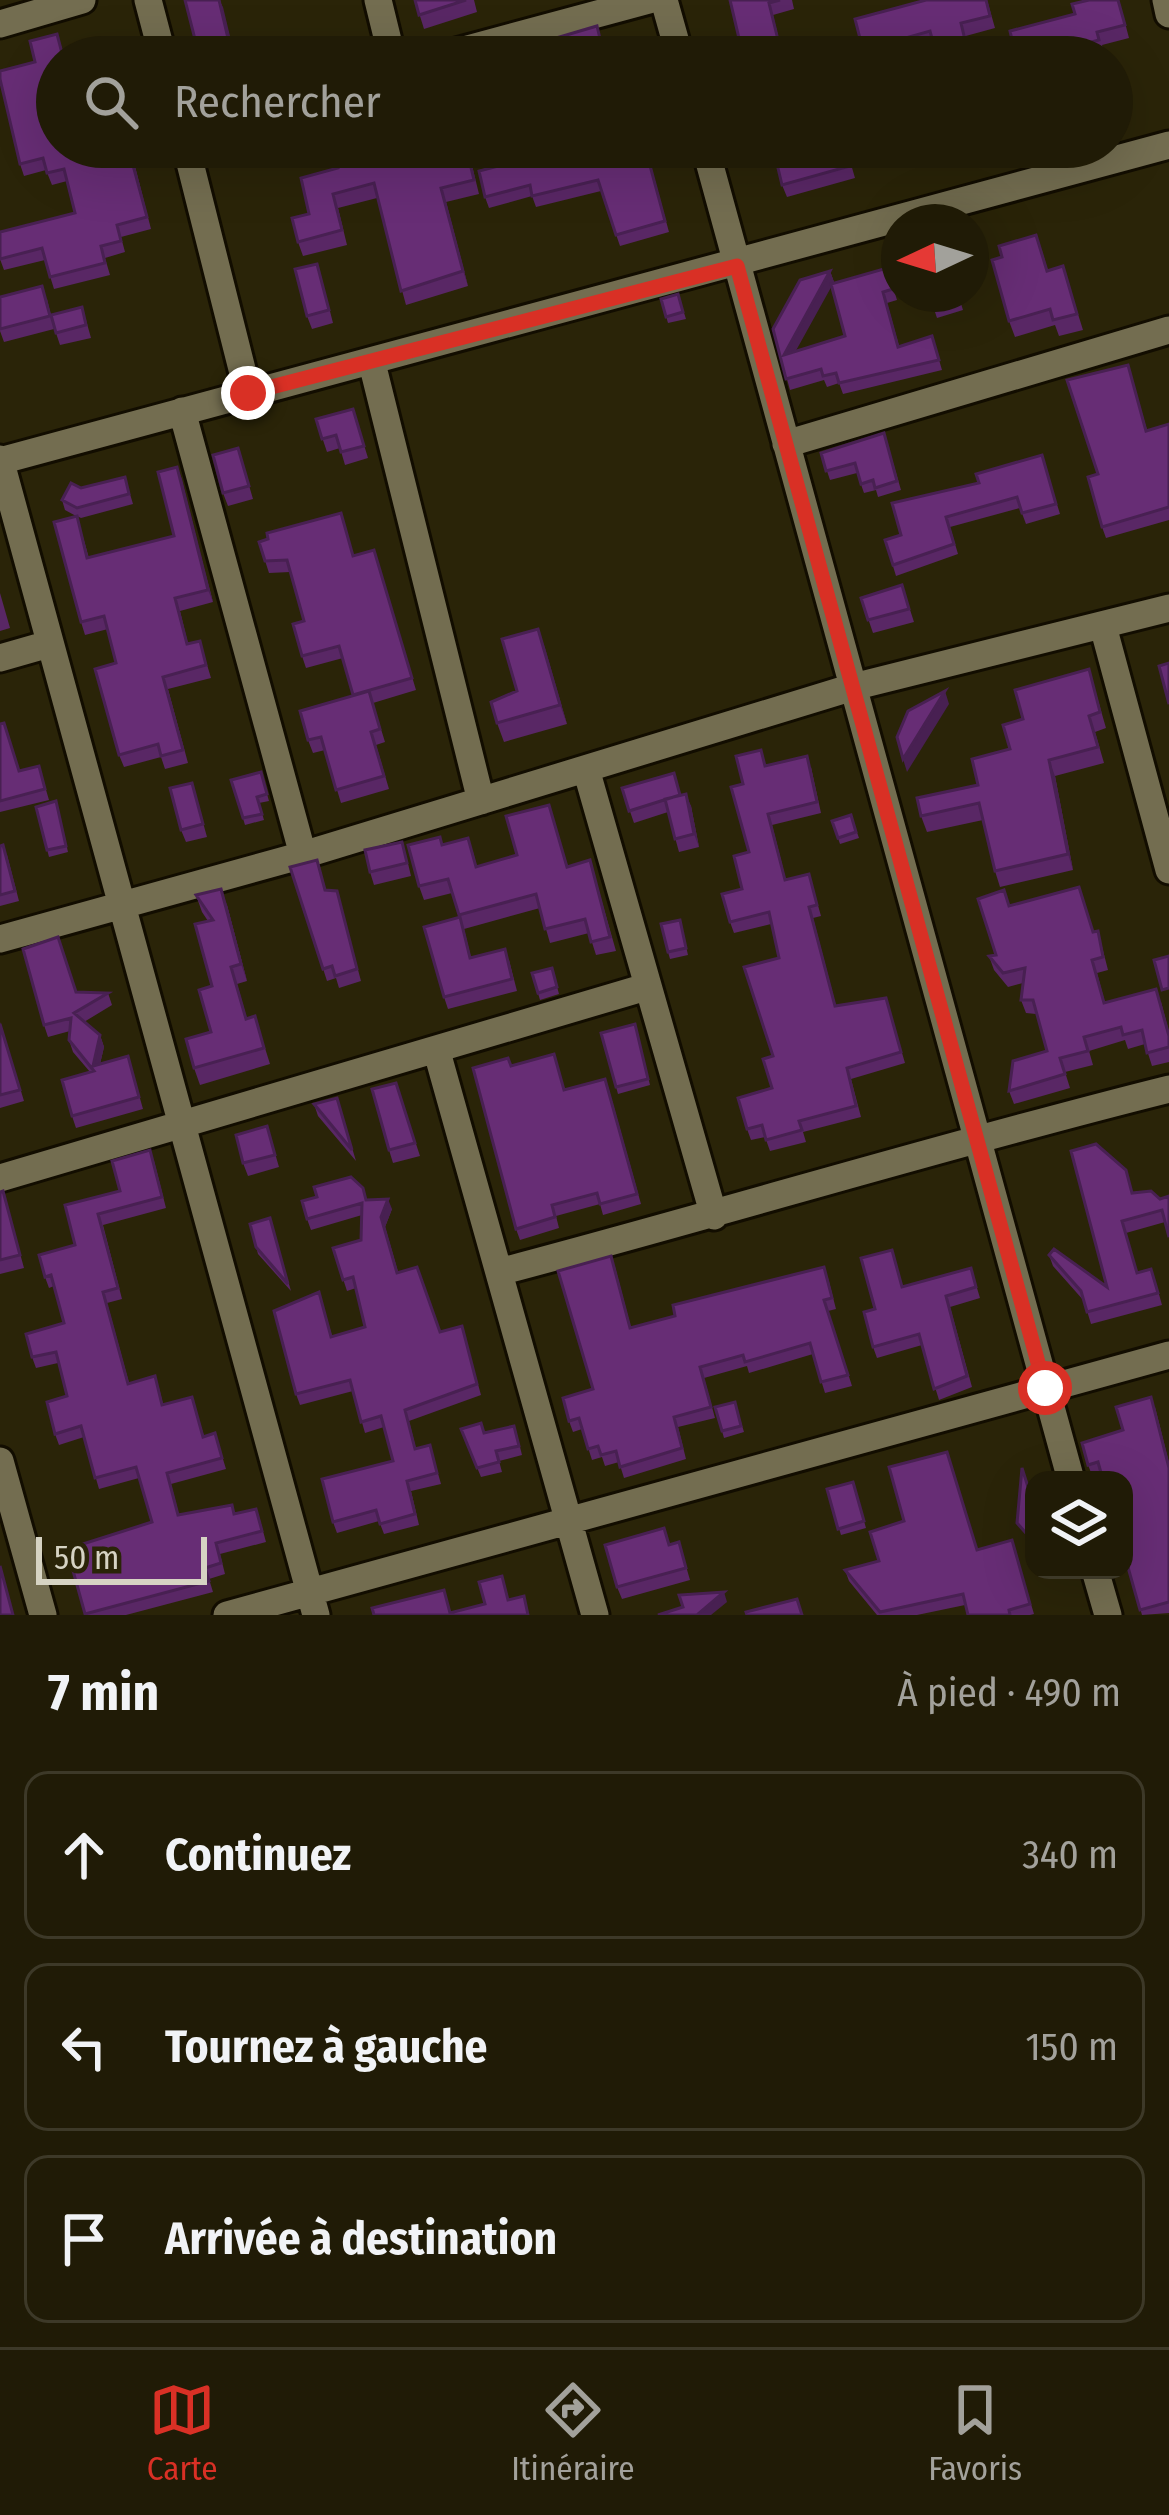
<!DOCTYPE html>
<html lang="fr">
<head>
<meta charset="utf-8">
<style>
  :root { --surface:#201b06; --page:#282410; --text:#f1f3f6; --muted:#a2a19b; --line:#3d3928; --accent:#d93025 }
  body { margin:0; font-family:"Fira Sans Condensed",sans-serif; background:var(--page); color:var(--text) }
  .controls { position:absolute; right:36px; bottom:36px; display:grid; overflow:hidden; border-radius:24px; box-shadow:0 12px 48px #0002 }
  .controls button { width:108px; height:108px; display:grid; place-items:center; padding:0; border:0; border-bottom:3px solid var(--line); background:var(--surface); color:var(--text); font:60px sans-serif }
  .compass { position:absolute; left:881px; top:204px; width:108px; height:108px; border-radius:50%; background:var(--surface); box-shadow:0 12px 48px #0002; rotate:266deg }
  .scale { position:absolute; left:36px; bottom:30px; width:171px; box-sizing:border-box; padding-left:12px; border:6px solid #d6d3c3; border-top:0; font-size:33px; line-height:42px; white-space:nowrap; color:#d6d3c3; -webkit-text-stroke:9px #2a2408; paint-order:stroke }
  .stop { position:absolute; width:36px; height:36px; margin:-27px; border:9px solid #d93025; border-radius:50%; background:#fff }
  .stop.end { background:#d93025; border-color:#fff; box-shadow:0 3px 12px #0008 }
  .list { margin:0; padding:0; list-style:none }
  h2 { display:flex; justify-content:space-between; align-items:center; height:156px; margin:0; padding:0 48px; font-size:51px }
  h2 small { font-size:39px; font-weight:400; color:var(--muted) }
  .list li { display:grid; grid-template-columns:78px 1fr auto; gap:36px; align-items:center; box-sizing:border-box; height:168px; margin:0 24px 24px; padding:0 24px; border:3px solid var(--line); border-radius:24px }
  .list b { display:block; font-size:45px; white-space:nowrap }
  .list em { font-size:39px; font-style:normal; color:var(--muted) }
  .icon { flex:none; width:66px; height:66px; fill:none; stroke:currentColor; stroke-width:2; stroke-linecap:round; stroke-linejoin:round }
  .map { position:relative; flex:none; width:1169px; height:1615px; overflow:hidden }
  .search { position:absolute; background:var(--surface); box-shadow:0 12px 48px #0002; left:36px; right:36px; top:36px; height:132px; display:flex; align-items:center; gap:30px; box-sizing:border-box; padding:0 42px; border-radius:66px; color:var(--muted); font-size:45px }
  .sheet { height:732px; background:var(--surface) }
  nav { display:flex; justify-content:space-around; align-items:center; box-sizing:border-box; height:168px; border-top:3px solid var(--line); background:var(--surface); font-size:33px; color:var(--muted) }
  nav a { display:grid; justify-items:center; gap:6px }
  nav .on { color:var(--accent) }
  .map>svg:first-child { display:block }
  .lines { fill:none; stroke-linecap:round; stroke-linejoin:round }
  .street-casing { stroke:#120d00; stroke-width:33 }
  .street { stroke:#736d50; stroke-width:27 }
  .wall { fill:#592765; fill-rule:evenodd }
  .shaded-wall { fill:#482052 }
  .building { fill:#672d75; stroke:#482052; stroke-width:3 }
  .route { stroke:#d93025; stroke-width:15 }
</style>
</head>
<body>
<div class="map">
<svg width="1169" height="1615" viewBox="0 0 1169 1615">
  <rect width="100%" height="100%" fill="#2a2408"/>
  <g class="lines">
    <defs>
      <path id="street" d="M148 0 163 57
        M378 0 392 57
        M664 0 680 57
        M1166 0 1169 14
        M0 24 82 0
        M438 57 649 0
        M186 147 248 393
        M705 147 1071 1480
        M372 363 481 801
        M182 411 303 855
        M786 444 1169 330
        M0 459 316 1615
        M0 461 1169 145
        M1103 626 1169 870
        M0 658 49 644
        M586 769 714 1216
        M0 939 303 855 853 687 1169 608
        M437 1052 595 1615
        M0 1178 646 987
        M499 1272C723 1213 944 1145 1169 1089
        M0 1461 43 1615
        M1095 1570 1108 1615
        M227 1615 1169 1355"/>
    </defs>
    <use href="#street" class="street-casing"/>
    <use href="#street" class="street"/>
  </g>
  <path class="wall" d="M185 0H220L235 57H200Z
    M415 0H474L477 12 424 29Z
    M730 0H792L794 9 773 15 781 48 823 57 741 47Z
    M987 0 995 28 889 57H866L855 19Z
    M1119 0 1129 38 1102 45 1104 53 1089 57H1016L1075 14Z
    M597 26 606 57H532L542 54Z
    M57 34 65 57H57V147H103L106 160 135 166 151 229 121 237 125 252 105 258 110 275 54 289 45 260 4 270 0 259 75 213 67 181 52 185 46 170 24 176 20 164 35 62Z
    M397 147H475L468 149 479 194 446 202 468 286 406 305 377 198 338 208 347 245 303 256 298 242 309 214 338 168Z
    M514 147H663L664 150 648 155 669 232 620 246 601 191 536 207 532 196 489 208 485 197 517 161Z
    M846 147 855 178 787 197 782 185Z
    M1042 251 1048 271 1063 266 1083 330 1059 336 1055 325 1015 337 1009 321Z
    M887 268 897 300 887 303 899 346 932 336 942 370 843 394 839 383 827 387 824 380 790 390 773 329 830 271 834 282 832 284ZM831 286 845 336 795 351Z
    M321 276 333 323 312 329 307 316Z
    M678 294 686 319 668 323 661 299Z
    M929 294H958L963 310 937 318Z
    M0 297 47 299 54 329 4 342 0 331Z
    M86 320 91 338 60 345 56 333Z
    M1128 365 1147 430 1169 424V520L1106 538 1102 527 1098 474Z
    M353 409 368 458 345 465 340 448 327 452 316 419Z
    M887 442 901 490 878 497 876 490 864 493 857 473 830 480 821 453Z
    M238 448 253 499 228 506 223 493Z
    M1042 455 1060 514 1026 524 1020 508 950 527 958 554 896 576 885 540 901 535 979 483Z
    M177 467 213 602 180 611 188 644 200 641 211 678 168 689 188 763 165 769 161 757 124 767 119 755 116 663 108 629 85 635 81 622 76 516 65 510 62 500 81 488 125 477 133 504 81 518 77 516 89 558 174 536Z
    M259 542 354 556 374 550 416 690 373 703 385 742 376 745 389 789 341 803 325 750 313 753 308 740 353 696 343 658 306 668 302 656 304 621 290 572 269 573Z
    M902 585 914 622 873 633 861 598Z
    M0 593 10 628 0 631Z
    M538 629 567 724 504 742 497 723 517 691Z
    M1089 669 1106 728 1095 732 1104 763 1055 776 1073 870 1000 887 995 871 983 820 927 832 921 816 978 785 1010 749 1023 719Z
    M0 724 19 771 39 766 49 800 0 812Z
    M766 766 811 767 821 813 772 825 786 880 809 874 821 916 813 918 836 1006 886 998 905 1063 851 1079 861 1117 803 1132 806 1142 770 1151 765 1137 751 1140 747 1129 772 1088 779 958 771 924 734 933 730 922 742 889 749 852 743 784Z
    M261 773 269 801 259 803 264 820 245 825 231 780Z
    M192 783 207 837 186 842 181 830Z
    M622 788 681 795 691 806 699 847 679 852 668 812 634 823Z
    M549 805 568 867 590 860 616 951 596 955 589 933 550 943 540 908 464 929 471 958 509 960 517 991 448 1009 444 997 460 917 452 893 424 900 419 886 443 845 473 852 477 867 517 855Z
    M36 807 58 808 68 852 49 857Z
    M851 815 859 838 840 844 832 821Z
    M0 846 7 855 19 901 0 906Z
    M406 855 411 876 374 885 370 872Z
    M290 867 321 872 326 890 337 891 361 981 339 988 336 978 327 981Z
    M196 895 227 905 247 981 237 984 247 1019 255 1016 270 1064 200 1085 194 1068 211 1032 212 986 208 921 202 912Z
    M1010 906 1093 932 1098 931 1108 970 1097 973 1105 1003 1161 1002 1169 1032V1062L1152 1066 1145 1044 1128 1049 1125 1040 1089 1051 1093 1065 1065 1072 1070 1088 1014 1104 1009 1091 1047 1051 1036 1014 1026 1013 1021 1000 1023 983 1008 987 994 970 989 956 996 955Z
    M680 920 688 955 670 959 668 952Z
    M552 968 559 994 540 1000 532 973Z
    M77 992 108 993 112 1005 84 1022 100 1035 104 1047 100 1064 128 1056 143 1109 76 1128 72 1116 90 1072 73 1052 69 1040 70 1031 48 1037 44 1025Z
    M0 1022 24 1101 0 1108Z
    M635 1024 650 1085 618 1094 601 1033Z
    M554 1054 565 1090H609L641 1204 603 1215 600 1204 556 1216 559 1228 520 1240 516 1229 511 1066Z
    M396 1083 420 1156 393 1163 389 1150Z
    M337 1098 356 1161 318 1116 314 1104Z
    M267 1126 279 1167 248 1176 243 1163Z
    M1071 1151 1133 1193 1160 1199 1165 1222 1126 1233 1137 1273 1155 1280 1162 1305 1091 1324 1084 1301 1053 1266 1049 1255 1107 1287Z
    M154 1161 166 1208 103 1225 122 1299 107 1303 129 1383 159 1388 163 1404 192 1397 204 1436 215 1433 226 1469 171 1484 179 1515 235 1514 260 1520 266 1542 220 1554 225 1574 209 1579 213 1592 126 1615H85L67 1549 152 1522 139 1478 99 1489 84 1437 59 1445 55 1434 67 1396 58 1363 36 1368 32 1357 64 1323 54 1286 49 1288 45 1277 75 1245 65 1205 120 1191Z
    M3 1191 24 1268 0 1274V1192Z
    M368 1200 392 1209 385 1227 398 1272 440 1332 462 1326 481 1395 409 1421 416 1449 430 1445 441 1484 411 1491 419 1525 384 1534 379 1521 337 1533 333 1522 393 1461 384 1427 365 1433 353 1391 300 1405 296 1394 319 1292 332 1336 365 1327 356 1288 347 1291 333 1248 361 1240 362 1215 311 1230 307 1219Z
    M270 1218 291 1291 258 1254 250 1224Z
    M892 1250 903 1287 971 1268 980 1298 950 1307 972 1387 939 1400 922 1345 877 1358 873 1347 875 1309Z
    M615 1267 631 1328 828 1278 836 1309 828 1311 852 1386 825 1393 813 1354 749 1373 747 1366 704 1378 715 1418 678 1427 686 1459 624 1478 619 1462 605 1466 602 1457 592 1460 582 1429 573 1432 569 1421 593 1389Z
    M735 1402 744 1432 724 1438 715 1407Z
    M1155 1407 1169 1463V1613L1142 1615 1101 1472 1092 1475 1088 1465 1123 1430Z
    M461 1429 517 1435 522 1455 499 1461 502 1472 481 1477Z
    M853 1482 866 1528 841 1535 827 1489Z
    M1012 1540 1034 1614 1030 1615H968L965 1605 917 1615H877L849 1581 845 1570 977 1550Z
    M679 1542 690 1580 622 1599 617 1587 670 1545Z"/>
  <path class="shaded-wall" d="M219 0 223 7 235 57 230 47Z
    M441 188 446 202 468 286 463 271Z
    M830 271 834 282 788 365 784 355Z
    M177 467 182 479 213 602 208 590Z
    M538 629 545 648 567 724 560 705Z
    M945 691 949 704 907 772 903 759Z
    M1049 760 1055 776 1073 870 1068 854Z
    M686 794 691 806 699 847 694 834Z
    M221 889 227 905 247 981 241 964Z
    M100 1035 104 1047 97 1077 93 1066Z
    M388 1199 392 1209 385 1227 401 1283 381 1217Z
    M724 1592 727 1602 711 1615H697Z"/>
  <path class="building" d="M185 0H219L230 47 223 49 225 57H206L205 54 199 55Z
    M415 0H466L419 15Z
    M730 0H780L769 3 780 48 817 39 822 57H713L712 54 741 47Z
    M926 0H986L990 16 961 23 969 57H937L930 31 863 50 855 19Z
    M1089 0H1118L1125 25 1097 32 1099 40 1036 57H1016L1010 31 1075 14 1072 4Z
    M597 26 602 47 586 51 587 57H532L542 54 539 43Z
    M57 34 63 57H57V147H102L105 160 130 154 147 217 117 225 121 241 101 246 105 263 50 277 42 248 0 259V232L75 213 64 169 47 173 43 158 20 164 0 79V71L35 62 30 41Z
    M353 147H357L360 159 397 147H466L474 180 441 188 463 271 401 291 374 183 333 194 342 230 298 242 292 218 309 214 301 178 338 168 335 152Z
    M514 147H645L665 221 616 235 598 180 532 196 530 185 485 197 479 171 517 161Z
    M773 147H845L850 166 782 185Z
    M1036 235 1047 271 1063 266 1077 314 1053 320 1050 309 1009 321 992 260 1002 257 999 246Z
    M317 264 329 310 307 316 295 269Z
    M887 268 893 289 883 292 898 347 932 336 939 360 839 383 836 373 823 376 821 369 786 379 773 329 800 280 830 271 784 355 845 336 831 284Z
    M42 286 50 316 0 329V297Z
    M678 294 683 312 666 317 661 299Z
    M929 294H957L958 298 932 305Z
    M82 307 86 325 56 333 51 315Z
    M1128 365 1146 431 1169 424V507L1102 527 1088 477 1098 474 1067 380Z
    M353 409 364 446 341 452 336 435 322 439 316 419Z
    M884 433 897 481 875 488 873 480 861 484 855 463 826 471 821 453Z
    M238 448 249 486 223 493 213 455Z
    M1042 455 1056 504 1022 513 1017 497 946 517 954 544 893 565 885 540 901 535 892 503 979 483 976 474Z
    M177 467 208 590 175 598 187 644 200 641 206 665 163 677 183 750 161 756 158 744 119 755 95 669 116 663 104 616 81 622 54 522 77 516 87 558 174 536 158 472Z
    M125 477 129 494 77 508 62 500 71 483 81 488Z
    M341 513 353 556 374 550 412 678 353 695 339 646 302 656 293 624 304 621 287 560 265 561 259 542 268 539 267 533Z
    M902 585 909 609 868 620 861 598Z
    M538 629 560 705 497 723 491 702 517 691 502 639Z
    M1169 663V704L1159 666Z
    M1089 669 1100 712 1089 716 1098 747 1049 760 1068 854 995 871 979 803 921 816 917 798 978 785 972 759 1010 749 1003 725 1023 719 1015 690Z
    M369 691 380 729 371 732 384 776 336 790 321 737 308 740 300 711Z
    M945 691 903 759 897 737 908 711Z
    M4 723 19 771 39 766 45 789 0 801V724Z
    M761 750 765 766 807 756 817 802 768 814 785 880 809 874 817 905 809 907 835 1006 886 998 901 1052 847 1068 856 1106 799 1121 802 1130 766 1140 762 1125 747 1129 738 1098 772 1088 763 1059 773 1056 744 967 779 958 769 912 730 922 722 894 742 889 734 856 749 852 731 787 743 784 736 756Z
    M261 772 267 794 257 797 262 814 243 818 231 780Z
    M674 773 680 795 629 811 622 788Z
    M192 783 203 824 181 830 170 788Z
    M686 794 694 834 675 839 665 799Z
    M56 801 66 846 47 850 36 807Z
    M549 805 567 867 590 860 610 937 591 942 585 919 545 929 536 894 459 915 448 879 419 886 408 845 440 837 442 845 468 838 476 867 517 855 506 816Z
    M851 815 856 832 838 838 832 821Z
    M402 842 407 863 370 872 365 850Z
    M3 845 15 891 0 895V846Z
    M317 860 325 890 337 891 357 969 335 976 332 966 323 969 290 867Z
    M1079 887 1093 932 1098 931 1103 957 1092 960 1104 1003 1156 989 1169 1036V1047L1147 1053 1142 1030 1123 1035 1121 1027 1084 1037 1088 1051 1060 1058 1065 1074 1009 1091 1013 1061 1047 1051 1033 1000H1021L1025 968 1003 973 989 956 996 955 978 899 1004 890 1009 906Z
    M221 889 241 964 231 967 246 1019 255 1016 264 1048 194 1068 186 1039 211 1032 199 990 212 986 195 924 213 920 196 895Z
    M460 917 470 958 505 949 512 979 444 997 424 927Z
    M680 920 686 948 668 952 661 924Z
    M58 937 76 992 108 993 74 1013 100 1035 93 1066 128 1056 139 1097 72 1116 62 1080 94 1071 69 1040 71 1018 44 1025 23 949Z
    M1169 956V988L1162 990 1154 960Z
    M552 968 557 987 538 993 532 973Z
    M0 1024 20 1090 0 1095Z
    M635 1024 648 1079 616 1087 601 1033Z
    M554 1054 564 1090 605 1079 637 1194 600 1204 597 1193 552 1205 555 1217 516 1229 473 1068 508 1058 511 1066Z
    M396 1083 415 1143 389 1150 372 1089Z
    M337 1098 352 1150 314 1104Z
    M267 1126 275 1155 243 1163 236 1135Z
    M1096 1144 1126 1170 1132 1193 1151 1191 1160 1199 1169 1196V1237L1162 1210 1122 1221 1137 1273 1151 1269 1158 1293 1087 1312 1081 1291 1049 1255 1054 1249 1107 1287 1071 1151Z
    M150 1150 162 1197 98 1214 118 1288 103 1292 128 1384 155 1376 162 1405 192 1397 203 1437 215 1433 222 1458 167 1473 178 1515 232 1505 234 1514 256 1509 262 1531 216 1543 221 1563 205 1568 209 1581 85 1614 67 1549 152 1522 136 1467 95 1478 81 1426 55 1434 47 1402 67 1396 56 1352 32 1357 26 1334 64 1323 51 1275 45 1277 39 1255 75 1245 65 1205 120 1191 112 1161Z
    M351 1177 363 1188 366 1200 388 1199 381 1217 397 1273 417 1267 440 1332 462 1326 477 1384 405 1410 415 1449 430 1445 437 1473 407 1481 415 1514 380 1524 376 1510 333 1522 322 1479 393 1461 381 1416 361 1422 350 1380 296 1394 274 1311 319 1292 331 1337 365 1327 353 1277 343 1280 333 1248 361 1240 362 1203 307 1219 302 1201 317 1197 314 1187Z
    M3 1191 20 1255 0 1260V1192Z
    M270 1218 288 1284 256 1247 250 1224Z
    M892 1250 902 1287 971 1268 976 1287 946 1296 967 1376 934 1389 919 1334 873 1347 864 1312 875 1309 861 1258Z
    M611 1256 630 1328 675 1316 673 1305 824 1267 832 1298 824 1300 848 1375 821 1382 810 1343 745 1362 743 1355 700 1367 711 1407 674 1417 682 1448 620 1467 616 1451 601 1455 598 1446 588 1449 579 1418 569 1421 563 1398 593 1389 558 1271Z
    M1151 1397 1169 1468V1602L1140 1610 1124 1553V1480H1103L1098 1462 1088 1465 1082 1443 1123 1430 1116 1407Z
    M735 1402 741 1426 722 1431 715 1407Z
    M481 1423 484 1433 514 1426 519 1446 496 1451 499 1462 477 1468 461 1429Z
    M947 1452 977 1550 1012 1540 1030 1604 1009 1610 1010 1615H968L963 1594 880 1612 845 1570 879 1561 870 1532 904 1521 889 1467Z
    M1022 1468 1034 1506V1542L1017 1523Z
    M853 1482 864 1521 838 1529 827 1489Z
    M664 1528 669 1545 679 1542 686 1568 617 1587 605 1545Z
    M0 1566 13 1615H0Z
    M502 1576 508 1600 524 1596 528 1615H374L372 1608 444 1590 450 1613 485 1604 479 1582Z
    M724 1592 697 1615H658L683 1607 679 1595Z
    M797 1599 802 1615H747L746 1612Z"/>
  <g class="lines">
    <path class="route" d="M248 393 737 266 1045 1388"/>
  </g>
</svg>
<div class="controls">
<button><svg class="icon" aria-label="layers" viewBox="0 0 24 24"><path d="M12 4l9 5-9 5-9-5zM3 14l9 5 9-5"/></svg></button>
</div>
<svg class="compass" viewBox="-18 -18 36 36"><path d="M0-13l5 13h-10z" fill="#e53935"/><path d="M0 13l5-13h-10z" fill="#a2a19b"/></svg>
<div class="scale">50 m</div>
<div class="stop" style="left:1045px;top:1388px"></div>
<div class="stop end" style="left:248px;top:393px"></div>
<div class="search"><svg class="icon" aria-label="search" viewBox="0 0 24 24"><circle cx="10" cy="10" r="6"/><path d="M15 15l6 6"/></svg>Rechercher</div>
</div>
<section class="sheet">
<h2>7 min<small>À pied · 490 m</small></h2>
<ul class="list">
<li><svg class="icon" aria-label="ahead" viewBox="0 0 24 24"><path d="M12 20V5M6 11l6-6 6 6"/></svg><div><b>Continuez</b></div><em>340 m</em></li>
<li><svg class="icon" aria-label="left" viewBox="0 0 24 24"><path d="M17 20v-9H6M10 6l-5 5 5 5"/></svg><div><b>Tournez à gauche</b></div><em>150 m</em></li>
<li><svg class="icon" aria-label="arrive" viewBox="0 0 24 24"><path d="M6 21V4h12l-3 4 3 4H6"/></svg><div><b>Arrivée à destination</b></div></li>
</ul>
</section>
<nav>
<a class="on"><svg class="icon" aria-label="map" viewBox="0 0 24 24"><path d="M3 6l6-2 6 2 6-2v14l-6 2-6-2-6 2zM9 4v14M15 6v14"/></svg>Carte</a>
<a><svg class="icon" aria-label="directions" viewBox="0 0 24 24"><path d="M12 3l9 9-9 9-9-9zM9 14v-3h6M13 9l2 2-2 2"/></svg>Itinéraire</a>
<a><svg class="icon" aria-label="saved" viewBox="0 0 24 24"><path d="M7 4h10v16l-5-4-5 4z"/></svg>Favoris</a>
</nav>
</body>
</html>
